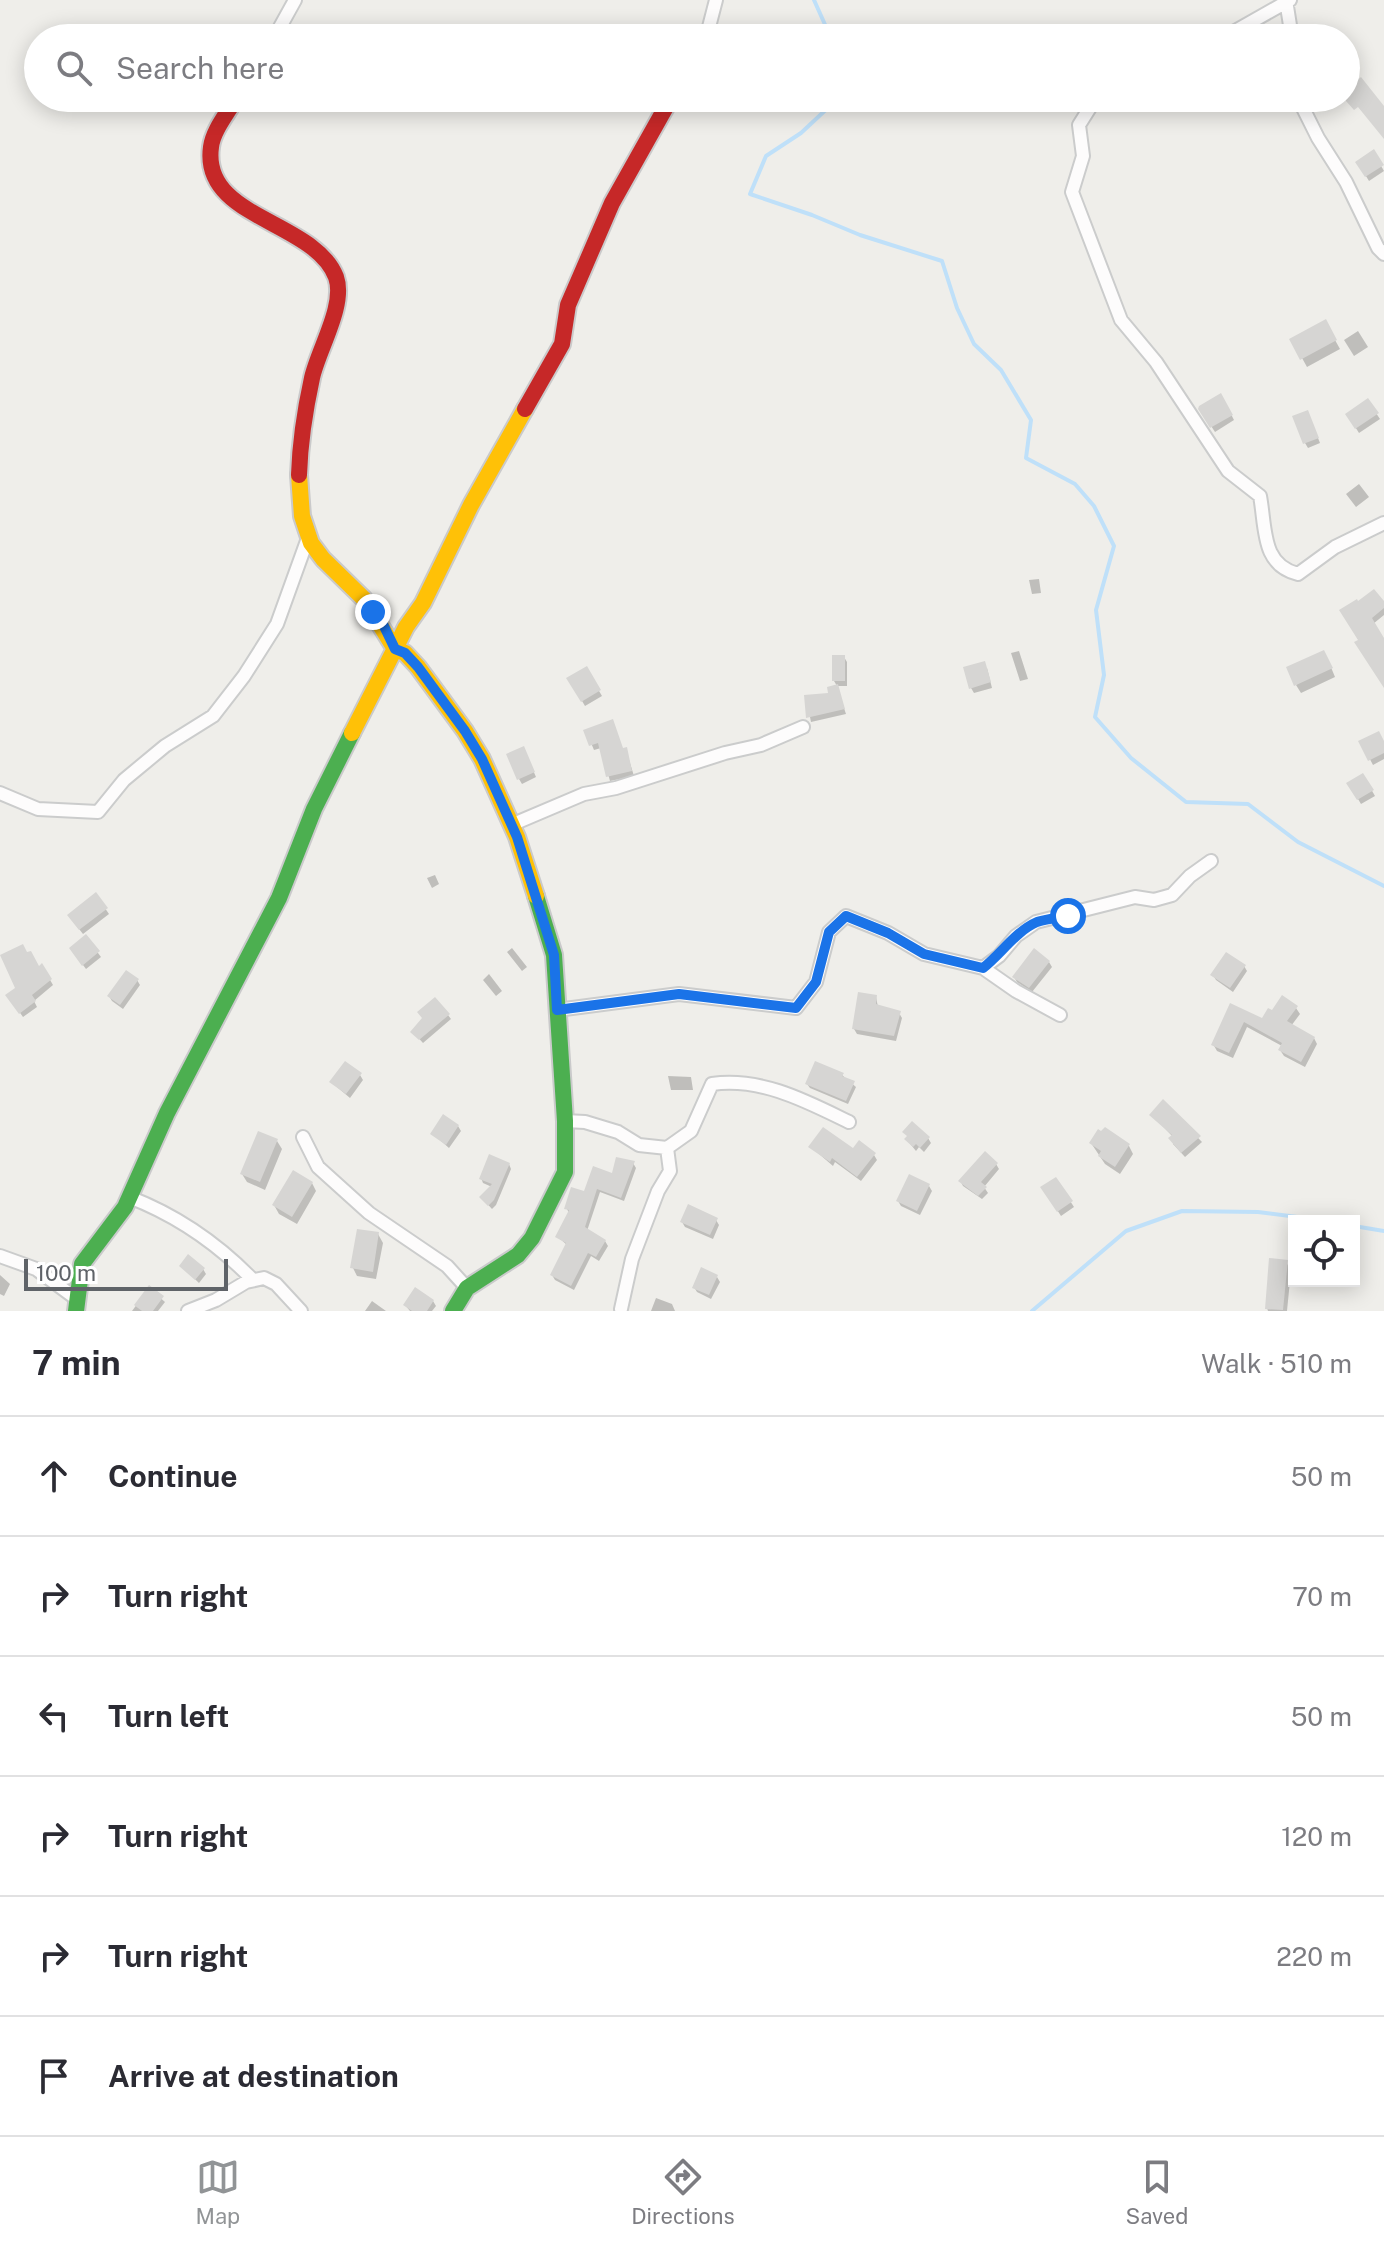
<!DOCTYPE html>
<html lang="en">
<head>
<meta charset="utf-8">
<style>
  :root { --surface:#fff; --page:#f7f7f7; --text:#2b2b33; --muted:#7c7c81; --line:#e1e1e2; --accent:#919496 }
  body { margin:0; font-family:"Public Sans",sans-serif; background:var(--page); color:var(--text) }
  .controls { position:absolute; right:24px; bottom:24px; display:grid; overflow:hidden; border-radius:0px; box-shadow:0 4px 20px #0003 }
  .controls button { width:72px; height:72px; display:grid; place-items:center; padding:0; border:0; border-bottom:2px solid var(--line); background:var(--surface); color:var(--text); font:40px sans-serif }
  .scale { position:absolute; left:24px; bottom:20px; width:204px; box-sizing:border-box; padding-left:8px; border:4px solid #5f6368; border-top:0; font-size:22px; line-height:28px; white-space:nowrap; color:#5f6368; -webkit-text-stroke:6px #fff; paint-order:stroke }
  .stop { position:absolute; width:24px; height:24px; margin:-18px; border:6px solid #1a73e8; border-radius:50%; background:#fff }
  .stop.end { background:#1a73e8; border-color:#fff; box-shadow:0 2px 8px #0008 }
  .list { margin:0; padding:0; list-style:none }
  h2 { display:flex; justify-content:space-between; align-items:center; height:104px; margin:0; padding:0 32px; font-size:34px }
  h2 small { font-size:26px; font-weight:400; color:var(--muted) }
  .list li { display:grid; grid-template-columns:52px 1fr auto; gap:24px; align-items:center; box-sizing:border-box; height:120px; padding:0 32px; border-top:2px solid var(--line) }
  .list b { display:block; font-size:30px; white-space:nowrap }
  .list em { font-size:26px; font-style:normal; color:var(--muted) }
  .icon { flex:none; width:44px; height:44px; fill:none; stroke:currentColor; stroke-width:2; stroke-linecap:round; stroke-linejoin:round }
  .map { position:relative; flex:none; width:1384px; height:1311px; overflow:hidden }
  .search { position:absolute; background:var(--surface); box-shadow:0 4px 20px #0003; left:24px; right:24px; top:24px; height:88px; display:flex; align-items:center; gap:20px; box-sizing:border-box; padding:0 28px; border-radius:44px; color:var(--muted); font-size:30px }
  .sheet { height:824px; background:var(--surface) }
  nav { display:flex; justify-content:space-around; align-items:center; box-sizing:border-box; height:112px; border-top:2px solid var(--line); background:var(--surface); font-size:22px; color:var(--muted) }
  nav a { display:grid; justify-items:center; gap:4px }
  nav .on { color:var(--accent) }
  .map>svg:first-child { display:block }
  .shadow { fill:#0003 }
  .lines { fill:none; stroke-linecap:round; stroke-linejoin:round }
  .stream { stroke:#bfe0f9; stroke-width:4 }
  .building { fill:#d6d5d3 }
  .street-casing { stroke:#cbcccc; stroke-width:16 }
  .fast-casing { stroke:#cacacb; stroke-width:20 }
  .slow-casing { stroke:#cacacb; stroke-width:20 }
  .jam-casing { stroke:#cacacb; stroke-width:20 }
  .street { stroke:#fdfcfc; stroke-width:12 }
  .fast { stroke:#4caf50; stroke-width:16 }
  .slow { stroke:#ffc107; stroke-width:16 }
  .jam { stroke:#c62828; stroke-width:16 }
  .route { stroke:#1a73e8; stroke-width:10 }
</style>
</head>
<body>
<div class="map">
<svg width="1384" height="1311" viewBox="0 0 1384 1311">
  <rect width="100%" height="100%" fill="#efeeea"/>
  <path class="shadow" d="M1373 152 1384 171 1369 181 1358 163Z
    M1325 322 1340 349 1307 367 1292 340Z
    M1358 331 1368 347 1354 356 1344 340Z
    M1221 395 1234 420 1215 432 1200 409Z
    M1368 401 1380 419 1359 433 1347 414Z
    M1310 418 1320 443 1308 448 1305 443Z
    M1359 484 1369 497 1356 507 1346 494Z
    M1039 579 1041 593 1032 594 1029 580Z
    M1384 604V615L1373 624 1384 643V685L1342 611Z
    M1019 651 1028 679 1020 681 1011 653Z
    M844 657 847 662V686H837L834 681Z
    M1328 660 1335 677 1301 693 1296 685Z
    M987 668 992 688 974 693 971 688Z
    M586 669 602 696 585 706 569 679Z
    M837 687 846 714 811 722 806 697 830 694Z
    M586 731 626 750 634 776 610 781 601 748 594 750Z
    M1361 742 1384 746V759L1373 765Z
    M526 754 536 777 522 784 519 779Z
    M1363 775 1375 796 1361 804 1349 784Z
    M435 875 439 884 432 888 427 878Z
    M96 895 109 914 83 934 72 920Z
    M86 937 101 957 86 969 74 953Z
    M512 948 527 967 522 971 507 952Z
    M1049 962 1052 967 1032 992 1017 982 1014 977Z
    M42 966 53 985 34 1001 37 1007 23 1017 11 1000Z
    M1244 966 1247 971 1233 992 1216 980 1213 975Z
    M489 974 502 991 496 996 483 980Z
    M137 980 140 985 123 1009 112 1001 109 996Z
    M876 997 878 1007 899 1013 902 1018 896 1041 857 1034 854 1029Z
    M1231 1006 1263 1021 1272 1012 1296 1008 1300 1014 1291 1026 1314 1038 1317 1044 1305 1067 1284 1056 1280 1050 1282 1046 1247 1027 1233 1058 1217 1051 1213 1044Z
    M448 1015 451 1019 423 1043 413 1032Z
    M360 1075 363 1080 350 1098 331 1082Z
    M842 1075 856 1087 848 1104 810 1088 807 1084Z
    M668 1076 691 1077 693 1090H671Z
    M1163 1102 1202 1142 1185 1157 1173 1144V1137L1152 1115Z
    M458 1126 461 1131 449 1148 433 1134Z
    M928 1138 931 1143 924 1152 919 1147 916 1151 907 1140Z
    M277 1141 282 1149 265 1190 247 1182 242 1174Z
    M1091 1143 1129 1146 1133 1154 1120 1174 1105 1164Z
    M811 1147 874 1155 877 1160 861 1181 835 1162 833 1166Z
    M633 1163 636 1168 624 1201 600 1192 587 1231 605 1241 608 1246 599 1261 591 1256 574 1290 555 1280 552 1275 567 1245 558 1237 569 1213 567 1209Z
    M509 1164 511 1169 496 1205 492 1209 482 1198 492 1187 483 1183 481 1178Z
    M996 1164 999 1169 984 1187 988 1193 982 1199 963 1186 961 1182Z
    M1056 1179 1074 1207 1061 1216 1043 1188Z
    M312 1183 316 1191 297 1224 279 1214 274 1205Z
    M929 1186 932 1191 920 1215 901 1206 898 1201Z
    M716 1220 719 1225 713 1239 685 1227 682 1222Z
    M378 1234 383 1243 376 1279 357 1276 353 1268Z
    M1286 1262 1291 1270 1287 1311H1268L1267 1308Z
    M181 1266 203 1269 206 1274 199 1283Z
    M0 1275 10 1284 4 1296 0 1294Z
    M717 1277 720 1282 711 1299 697 1292 694 1287Z
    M149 1288 165 1302 158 1311H132Z
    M656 1298 672 1304 675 1311H651Z
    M372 1301 386 1311H365Z
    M433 1301 436 1306 432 1311H410L405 1305Z"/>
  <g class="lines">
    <path class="stream" d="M814 0 831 38
      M831 98V105L801 133 766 156 750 194 812 215 860 235 942 261 957 308 974 344 1001 370 1031 420 1026 458 1075 484 1094 506 1114 546 1096 610 1104 675 1095 717 1131 758 1186 802 1248 804 1298 842 1384 886
      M1354 1226 1384 1231
      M1032 1311 1126 1231 1182 1211 1258 1212 1329 1221"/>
  </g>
  <path class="building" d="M1361 77 1384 106V139L1358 107 1354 110 1346 101V90Z
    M1374 149 1384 165 1365 177 1355 162Z
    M1326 319 1337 340 1300 360 1289 339Z
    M1221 393 1233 415 1210 428 1198 409 1199 406Z
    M1368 398 1379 413 1355 429 1345 414Z
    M1308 410 1319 438 1303 444 1292 416Z
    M1374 589 1384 601V608L1372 618 1384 638V688L1354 642 1358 640 1339 610 1357 599 1358 601Z
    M1324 650 1333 668 1294 686 1286 667Z
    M832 655H845V681H832Z
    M985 661 991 682 969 689 963 667Z
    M587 666 601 690 581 702 566 678Z
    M838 684 845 709 806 718 804 695 828 693 827 687Z
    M613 719 623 748 627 747 632 771 606 777 598 743 589 746 583 730Z
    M1379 731 1384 741V753L1368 761 1358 741Z
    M524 746 535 772 517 780 506 754Z
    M1363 773 1374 790 1357 800 1346 783Z
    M96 892 108 908 79 930 67 915Z
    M86 934 100 951 82 966 69 948Z
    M23 944 27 952 31 951 39 966 42 963 52 979 32 995 36 1001 19 1014 5 995 15 988 0 955Z
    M1034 948 1050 961 1029 988 1012 977Z
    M1226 952 1246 965 1230 988 1210 975Z
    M126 970 139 979 120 1005 107 996Z
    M858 992 877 995 876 1004 901 1011 894 1036 852 1029Z
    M1282 995 1298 1006 1287 1021 1315 1037 1301 1062 1278 1050 1282 1043 1244 1022 1229 1053 1211 1045 1230 1003 1262 1018 1268 1008 1272 1010Z
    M435 997 450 1014 419 1040 410 1032 422 1018 417 1012Z
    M345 1061 362 1073 346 1094 329 1082Z
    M815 1061 844 1073 842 1076 855 1081 846 1101 805 1084Z
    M1163 1099 1201 1136 1181 1153 1168 1138 1172 1135 1149 1115Z
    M443 1114 459 1125 446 1145 430 1134Z
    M912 1121 930 1137 920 1148 916 1144 913 1147 904 1139 907 1136 902 1132Z
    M823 1127 853 1148 859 1140 876 1153 857 1177 832 1158 830 1162 808 1147Z
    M1105 1127 1130 1144 1115 1167 1098 1156 1101 1151 1089 1143 1098 1129 1101 1131Z
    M258 1131 278 1139 260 1182 240 1174Z
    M985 1151 998 1163 981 1182 987 1187 978 1196 958 1181Z
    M489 1154 510 1163 494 1200 488 1206 479 1197 492 1184 479 1179Z
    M616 1157 635 1161 621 1198 597 1189 585 1227 606 1240 596 1257 588 1253 571 1286 550 1275 566 1243 555 1237 569 1210 564 1209 571 1187 584 1191 593 1166 612 1173Z
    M293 1170 313 1182 292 1217 272 1205Z
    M909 1174 930 1184 917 1211 896 1201Z
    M1056 1177 1073 1201 1057 1212 1040 1187Z
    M688 1204 718 1218 710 1235 680 1222Z
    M357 1229 379 1232 373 1272 350 1268Z
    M188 1254 205 1268 195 1280 179 1266Z
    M1269 1258 1288 1260 1283 1310 1265 1309Z
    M701 1267 718 1275 709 1295 692 1288Z
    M149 1285 164 1296 153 1311H142L134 1305Z
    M415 1287 434 1300 427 1311H412L403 1305Z"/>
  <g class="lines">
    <defs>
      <path id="street" d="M1286 0 1292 38
        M274 38 295 0
        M704 38 709 27 716 0
        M1223 38 1290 0
        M1096 98 1079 125 1083 156 1072 192 1121 320 1156 362 1228 471 1260 496C1266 528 1261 565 1298 574L1335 547 1384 523
        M1298 98 1318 138 1346 182 1378 248 1384 254
        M0 793 38 809 98 812 124 780 165 746 213 716 244 676 277 624 308 538
        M511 825 584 794 616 788 725 753 761 745 803 727
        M983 968 999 956 1016 936 1036 922 1135 897 1154 900 1172 895 1190 876 1211 861
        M557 1010 679 994 796 1008 816 982 829 932 846 916 888 933 924 954 983 968 1016 991 1060 1015
        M565 1121 585 1122 618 1132 639 1145 667 1148 691 1131 712 1084C761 1077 806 1101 849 1122
        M303 1137 318 1167 369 1213 447 1266 467 1288
        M129 1197C176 1215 218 1244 253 1280
        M0 1256 36 1269 78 1300
        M621 1309 632 1259 658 1191 670 1171 667 1148
        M188 1311 216 1300 246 1282 264 1278 276 1284 301 1311"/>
      <path id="fast" d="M76 1311 82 1264 125 1207 167 1113 279 898 314 809 352 733
        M453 1311 467 1288 518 1255 532 1238 565 1172V1121L554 955 536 896"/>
      <path id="slow" d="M299 475 302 516 311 543 323 559 364 599 395 649 405 653 418 667 465 731 482 759 517 837 536 896
        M352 733 406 627 423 603 471 505 525 409"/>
      <path id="jam" d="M236 98C228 113 213 130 211 147 201 219 314 220 336 277 346 305 318 350 312 378 305 410 300 442 299 475
        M525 409 562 344 568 305 612 203 671 98"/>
    </defs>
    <use href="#street" class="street-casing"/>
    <use href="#fast" class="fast-casing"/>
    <use href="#slow" class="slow-casing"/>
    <use href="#jam" class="jam-casing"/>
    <use href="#street" class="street"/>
    <use href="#fast" class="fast"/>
    <use href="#slow" class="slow"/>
    <use href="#jam" class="jam"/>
  </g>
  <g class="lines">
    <path class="route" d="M373 612 382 622 395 649 405 653 418 667 465 731 482 759 517 837 554 955 557 1010 679 994 796 1008 816 982 829 932 846 916 888 933 924 954 983 968C1001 954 1016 931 1037 922 1046 919 1058 918 1068 916"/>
  </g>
</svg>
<div class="controls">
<button><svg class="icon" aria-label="locate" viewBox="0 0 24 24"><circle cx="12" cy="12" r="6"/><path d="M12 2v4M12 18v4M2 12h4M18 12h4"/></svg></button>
</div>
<div class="scale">100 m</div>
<div class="stop" style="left:1068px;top:916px"></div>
<div class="stop end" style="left:373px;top:612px"></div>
<div class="search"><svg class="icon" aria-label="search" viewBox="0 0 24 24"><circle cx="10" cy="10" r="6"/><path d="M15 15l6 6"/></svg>Search here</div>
</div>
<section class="sheet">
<h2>7 min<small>Walk · 510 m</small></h2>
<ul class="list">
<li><svg class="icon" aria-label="ahead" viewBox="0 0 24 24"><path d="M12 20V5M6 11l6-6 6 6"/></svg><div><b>Continue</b></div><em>50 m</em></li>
<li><svg class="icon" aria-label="right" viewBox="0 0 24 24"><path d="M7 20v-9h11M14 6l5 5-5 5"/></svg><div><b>Turn right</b></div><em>70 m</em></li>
<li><svg class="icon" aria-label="left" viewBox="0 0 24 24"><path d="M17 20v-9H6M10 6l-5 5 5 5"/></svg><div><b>Turn left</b></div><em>50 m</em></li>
<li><svg class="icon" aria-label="right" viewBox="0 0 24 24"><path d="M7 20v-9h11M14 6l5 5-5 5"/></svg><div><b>Turn right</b></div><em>120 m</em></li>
<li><svg class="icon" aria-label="right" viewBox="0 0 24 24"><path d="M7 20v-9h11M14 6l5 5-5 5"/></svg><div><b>Turn right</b></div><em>220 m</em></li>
<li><svg class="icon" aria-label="arrive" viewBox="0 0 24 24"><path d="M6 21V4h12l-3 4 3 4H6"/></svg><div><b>Arrive at destination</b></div></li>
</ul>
</section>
<nav>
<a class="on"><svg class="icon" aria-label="map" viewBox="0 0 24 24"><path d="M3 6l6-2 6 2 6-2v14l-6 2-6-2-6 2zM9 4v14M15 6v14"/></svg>Map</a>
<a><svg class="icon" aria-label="directions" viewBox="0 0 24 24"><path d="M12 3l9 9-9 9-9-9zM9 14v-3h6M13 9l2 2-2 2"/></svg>Directions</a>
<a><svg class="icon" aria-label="saved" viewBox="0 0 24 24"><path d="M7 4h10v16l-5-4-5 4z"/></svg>Saved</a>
</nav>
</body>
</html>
